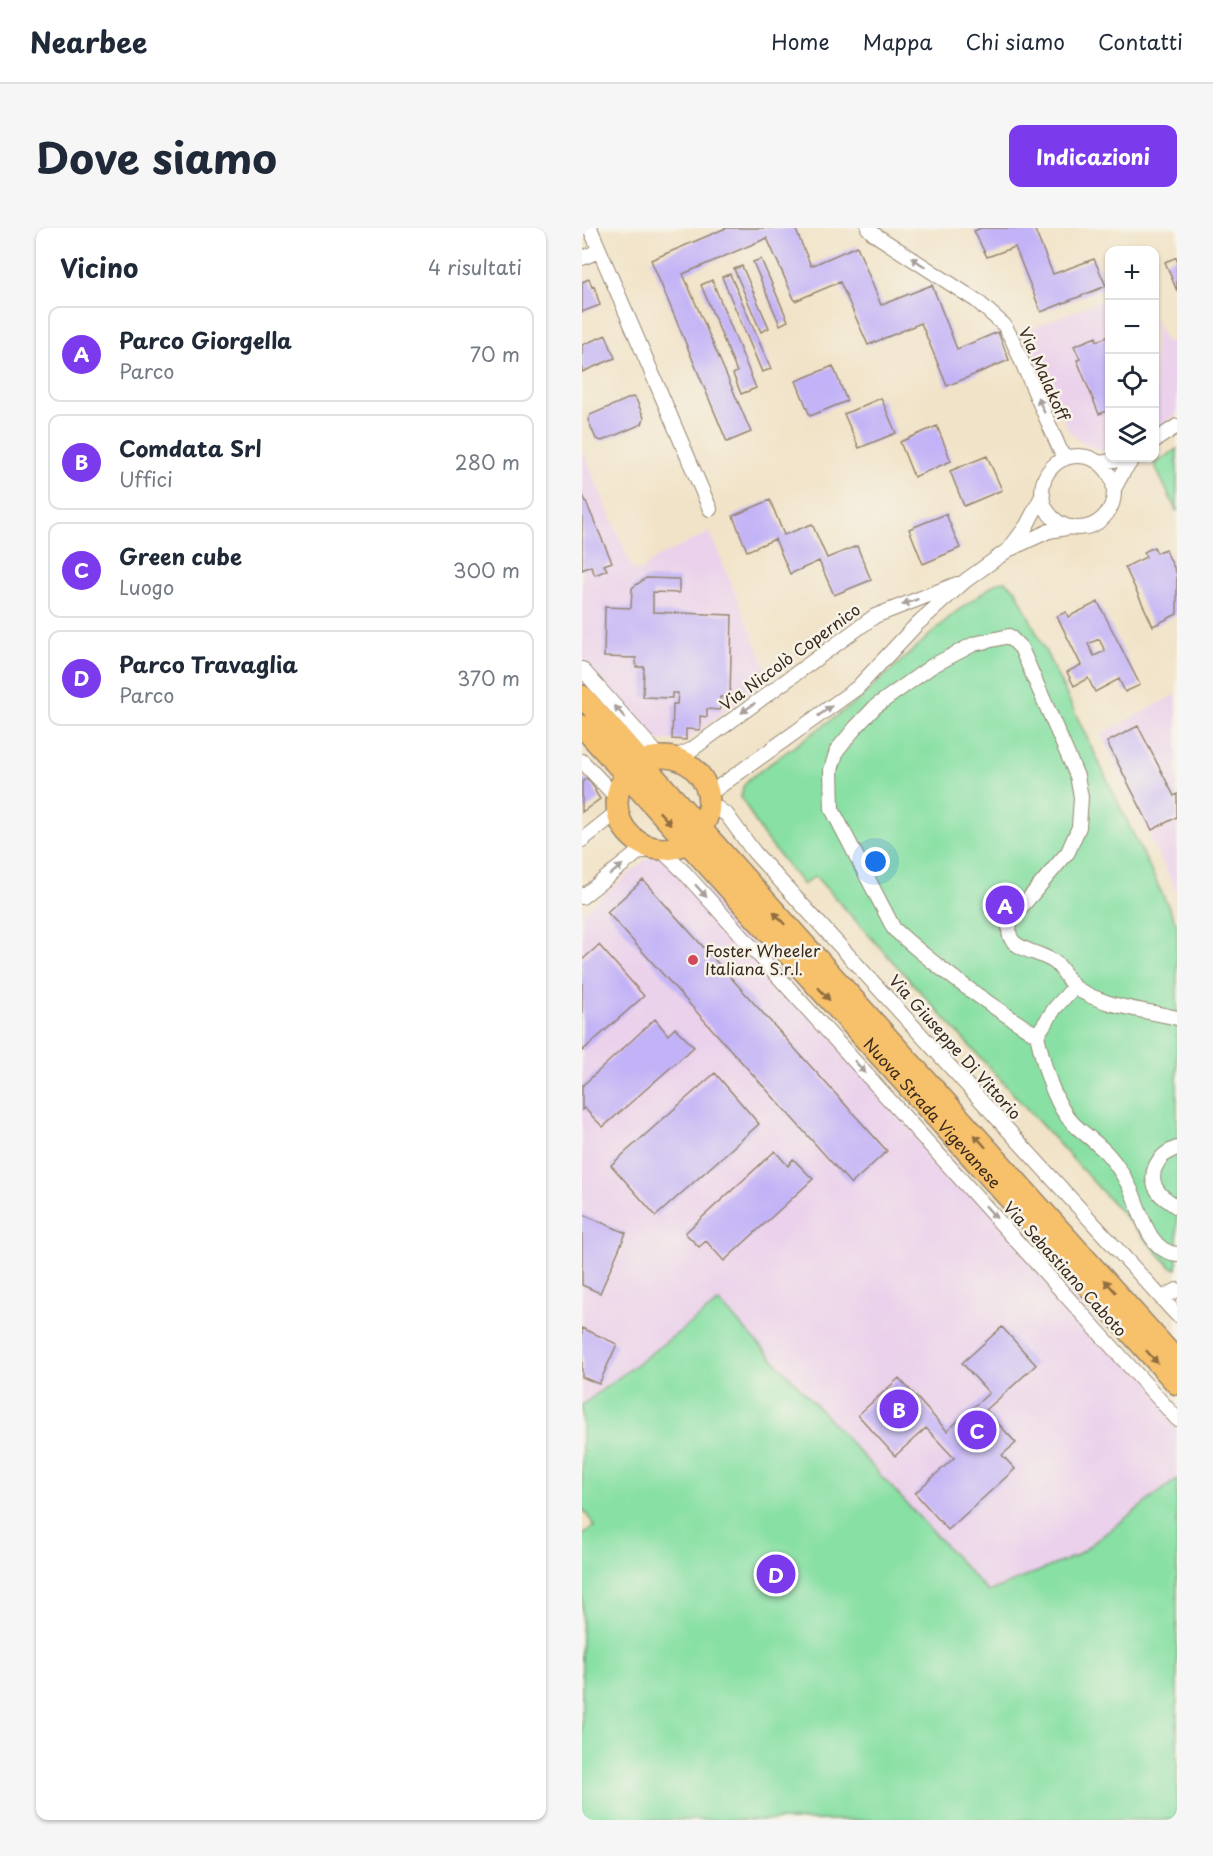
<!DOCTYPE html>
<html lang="it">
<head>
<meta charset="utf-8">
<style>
  :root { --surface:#fff; --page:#f6f6f7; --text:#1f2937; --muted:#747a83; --line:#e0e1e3; --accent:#7c3aed }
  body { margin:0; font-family:"Playpen Sans",sans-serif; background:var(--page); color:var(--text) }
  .controls { position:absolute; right:18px; top:18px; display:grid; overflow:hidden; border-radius:12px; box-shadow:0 2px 4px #0004 }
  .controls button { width:54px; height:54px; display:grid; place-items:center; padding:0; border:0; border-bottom:2px solid var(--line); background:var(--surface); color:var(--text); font:30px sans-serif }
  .you { position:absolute; left:294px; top:634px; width:21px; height:21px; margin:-15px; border:4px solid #fff; border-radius:50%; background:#1a73e8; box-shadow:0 0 0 9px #1a73e833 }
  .badge { display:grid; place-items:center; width:39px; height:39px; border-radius:50%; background:var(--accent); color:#fff; font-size:20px; font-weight:700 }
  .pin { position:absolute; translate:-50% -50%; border:3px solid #fff; box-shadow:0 2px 6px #0006 }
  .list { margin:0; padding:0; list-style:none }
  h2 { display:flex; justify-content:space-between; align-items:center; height:78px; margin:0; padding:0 24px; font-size:26px }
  h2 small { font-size:20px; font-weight:400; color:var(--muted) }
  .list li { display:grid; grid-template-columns:39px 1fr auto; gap:18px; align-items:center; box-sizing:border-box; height:96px; margin:0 12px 12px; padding:0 12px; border:2px solid var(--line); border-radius:12px }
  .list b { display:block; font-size:22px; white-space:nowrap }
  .list p { margin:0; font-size:20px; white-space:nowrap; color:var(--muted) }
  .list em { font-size:20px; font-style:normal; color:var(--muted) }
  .icon { flex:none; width:33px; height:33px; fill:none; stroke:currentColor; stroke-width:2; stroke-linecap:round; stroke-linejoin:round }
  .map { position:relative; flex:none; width:595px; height:1592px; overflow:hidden; border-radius:12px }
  header { display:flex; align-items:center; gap:36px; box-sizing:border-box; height:84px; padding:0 30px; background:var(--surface); border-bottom:2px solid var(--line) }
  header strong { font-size:28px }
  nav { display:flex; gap:33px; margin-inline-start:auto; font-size:21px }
  .intro { display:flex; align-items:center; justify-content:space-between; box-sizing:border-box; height:144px; padding:0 36px }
  h1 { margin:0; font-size:42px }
  .button { padding:15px 27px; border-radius:12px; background:var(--accent); color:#fff; font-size:21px; font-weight:700 }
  main { display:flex; gap:36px; padding:0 36px }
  aside { flex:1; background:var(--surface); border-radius:12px; box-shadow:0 2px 4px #0004 }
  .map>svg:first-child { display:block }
  .built { fill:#ebd1eb }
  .green { fill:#88e0a4; stroke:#628561; stroke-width:1.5 }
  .building { fill:#c2b2f7; fill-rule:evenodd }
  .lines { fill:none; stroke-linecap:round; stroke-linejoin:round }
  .street-casing { stroke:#968672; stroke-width:16 }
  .primary-casing { stroke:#968672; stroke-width:24 }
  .street { stroke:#fff; stroke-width:14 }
  .primary { stroke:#f7c06b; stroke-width:21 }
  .oneway { fill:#a79f9a }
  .oneway2 { fill:#906e41 }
  .poi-dot { fill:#d1495b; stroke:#f7f3e8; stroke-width:2 }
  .labels { text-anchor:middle; stroke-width:5; stroke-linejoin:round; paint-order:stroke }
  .street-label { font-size:16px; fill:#3b2a1e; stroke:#f7f3e8 }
  .poi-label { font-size:16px; fill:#3b2a1e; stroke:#f7f3e8; text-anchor:start }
</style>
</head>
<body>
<header>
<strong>Nearbee</strong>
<nav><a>Home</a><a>Mappa</a><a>Chi siamo</a><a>Contatti</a></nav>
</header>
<div class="intro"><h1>Dove siamo</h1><a class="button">Indicazioni</a></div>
<main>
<aside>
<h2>Vicino<small>4 risultati</small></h2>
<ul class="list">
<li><span class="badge">A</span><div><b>Parco Giorgella</b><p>Parco</p></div><em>70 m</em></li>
<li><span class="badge">B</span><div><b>Comdata Srl</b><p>Uffici</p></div><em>280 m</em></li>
<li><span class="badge">C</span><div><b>Green cube</b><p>Luogo</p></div><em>300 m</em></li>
<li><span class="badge">D</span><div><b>Parco Travaglia</b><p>Parco</p></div><em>370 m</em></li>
</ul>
</aside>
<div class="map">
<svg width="595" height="1592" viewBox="0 0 595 1592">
  <rect width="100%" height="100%" fill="#f7f3e8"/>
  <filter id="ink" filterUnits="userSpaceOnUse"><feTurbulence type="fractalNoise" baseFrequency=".0167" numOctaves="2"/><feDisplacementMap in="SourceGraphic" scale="12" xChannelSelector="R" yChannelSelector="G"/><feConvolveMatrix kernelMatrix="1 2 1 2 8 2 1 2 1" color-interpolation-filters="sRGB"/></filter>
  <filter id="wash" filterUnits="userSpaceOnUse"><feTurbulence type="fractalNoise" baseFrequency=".008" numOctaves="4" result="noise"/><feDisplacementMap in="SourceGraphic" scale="24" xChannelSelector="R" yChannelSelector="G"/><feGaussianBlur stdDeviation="1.35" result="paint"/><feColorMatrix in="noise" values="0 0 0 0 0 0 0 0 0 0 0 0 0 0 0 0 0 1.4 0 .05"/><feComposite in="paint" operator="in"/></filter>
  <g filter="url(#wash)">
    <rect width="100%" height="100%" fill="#f1e3c7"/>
    <path class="built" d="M527 69V224L510 219 496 211 486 202 441 104Z
      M573 91 584 115 595 111V186L573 201Z
      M0 221 51 342 60 343 74 330 128 304 188 450 104 512H50L0 454Z
      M595 466V665L519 506Z
      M90 624 595 1183V1251L494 1328 406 1364 210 1151 137 1074 0 1177V685L72 625Z"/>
    <path class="green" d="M595 221V284L572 236Z
      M423 353 434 362 595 697V1041L588 1038 233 648 221 657 181 607 159 569 161 559 167 551 274 474 371 386 416 354Z
      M137 1074 210 1151 406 1364 494 1328 595 1251V1592H0V1308L13 1298 0 1280V1177Z"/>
    <g id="blocks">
      <path class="building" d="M144 0H213L229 38 275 18 299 77 350 57 375 121 416 104 427 132 365 158 339 95 286 117 258 54 213 73 185 10 101 46 169 204 145 214 69 32Z
        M399 0H452L471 46 512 31 524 58 459 84 433 19 405 29 392 3Z
        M595 29V63L583 34Z
        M179 31 206 93 198 97 171 34Z
        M160 38 187 100 179 104 152 41Z
        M148 46 189 141 180 144 140 49Z
        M7 51 10 59 12 58 18 77 0 84V54Z
        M130 52 174 160 159 166 151 146 155 144 119 57Z
        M24 107 33 130 0 144V117Z
        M527 108 528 182 517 186 495 132 498 131 492 118 514 109 515 113Z
        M251 138 265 173 228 188 214 153Z
        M50 169 54 171 62 190 60 196 20 213 14 211 6 192 8 187Z
        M299 170 314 205 277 220 262 186Z
        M355 198 369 233 332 249 318 214Z
        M405 228 420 262 382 278 368 243Z
        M0 265 30 334 22 337 25 342 13 347 9 338 0 342Z
        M188 272 202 307 230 296 245 330 275 318 289 352 252 367 237 333 208 346 193 311 165 323 151 288Z
        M364 286 378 320 341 336 327 301Z
        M572 319 575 325 583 321 595 346V386L571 398 543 339 564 329 562 324Z
        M64 350 97 351V365L71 364V384L150 387 148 469H138V482L125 481V489L118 488V502L104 501V512L90 511 91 476H95L96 465H90V470L61 469 62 439H54V430L22 429 23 379 49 380 50 360Z
        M516 374 558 457 543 464 537 451 513 464 506 450 492 458 485 444 499 437 475 388 484 384 486 389ZM517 411 523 423 512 428 506 416Z
        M556 498 592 568 595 566V589L570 602 525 514Z
        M5 550 14 562 13 563 18 571 0 584V554Z
        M61 652 305 923 269 956 25 684Z
        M17 717 62 768 0 823V732Z
        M73 791 86 807 93 800 112 819 21 899 2 880 0 882V858Z
        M133 845 177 896 74 988 29 937Z
        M193 923 206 938 211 931 231 951 142 1033 124 1013 117 1019 103 1005Z
        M0 986 44 1005 18 1065 0 1057Z
        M420 1099 454 1137 404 1182 434 1215 420 1227 433 1241 366 1302 333 1265 372 1230 344 1200 313 1228 276 1187 317 1150 365 1203 407 1165 380 1135Z
        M0 1100 35 1116 17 1156 0 1149Z"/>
    </g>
  </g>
  <g filter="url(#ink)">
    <use href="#blocks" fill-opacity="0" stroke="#968672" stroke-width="1.5"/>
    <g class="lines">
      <defs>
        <path id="street" d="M8 0 128 281
          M286 0 292 6 395 73 422 97 430 111 482 231
          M0 30 17 23
          M572 213 595 198
          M460 264a36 36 0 1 1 72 0a36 36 0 1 1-72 0Z
          M518 235 541 230
          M532 261 543 241 552 230
          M428 320 445 297 461 266
          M0 441 77 528
          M93 529 109 522 293 388 375 356
          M0 533 35 570
          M127 566 275 460 335 396 383 353 426 322 467 303 490 299
          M128 575 145 587 172 624 595 1087
          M0 612 35 584
          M78 621 102 644 595 1191
          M0 669 54 626 71 620
          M595 790C557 780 527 781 492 759L473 780 455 807C461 833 467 858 480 881 489 897 503 905 516 917 530 928 541 946 549 962 559 983 566 1024 595 1026
          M455 807C406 776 355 740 312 701L250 581 249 542 255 522 274 499 294 478 350 438 392 416 427 408 439 420 495 548 499 569 497 599 486 624 431 689C414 724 457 720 475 736 481 742 486 752 492 759
          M595 920C575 927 562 949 579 967 583 971 590 975 595 979
          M580 1070 595 1062"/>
        <g id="primary">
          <path d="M0 468 595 1133"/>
          <path id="s1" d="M0 498 595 1156"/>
          <circle cx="81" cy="575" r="46"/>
        </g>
      </defs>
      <use href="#street" class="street-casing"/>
      <use href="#primary" class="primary-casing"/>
      <use href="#street" class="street"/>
      <use href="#primary" class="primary"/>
    </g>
    <defs><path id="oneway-solid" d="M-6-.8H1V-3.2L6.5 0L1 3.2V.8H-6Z" transform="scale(1.5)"/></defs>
    <g class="oneway">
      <use href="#oneway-solid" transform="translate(336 34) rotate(-147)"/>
      <use href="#oneway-solid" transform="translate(459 177) rotate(-114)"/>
      <use href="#oneway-solid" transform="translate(328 374) rotate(159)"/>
      <use href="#oneway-solid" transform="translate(166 480) rotate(144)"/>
      <use href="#oneway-solid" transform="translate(243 483) rotate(-36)"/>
      <use href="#oneway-solid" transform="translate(38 484) rotate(-131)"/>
      <use href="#oneway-solid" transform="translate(34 642) rotate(-39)"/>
      <use href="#oneway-solid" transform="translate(119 663) rotate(48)"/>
      <use href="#oneway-solid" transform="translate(278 839) rotate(48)"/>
      <use href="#oneway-solid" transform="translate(409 984) rotate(48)"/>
    </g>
    <g class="oneway2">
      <use href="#oneway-solid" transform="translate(83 590) rotate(47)"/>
      <use href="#oneway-solid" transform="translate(197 690) rotate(-132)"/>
      <use href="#oneway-solid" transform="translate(242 766) rotate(48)"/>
      <use href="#oneway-solid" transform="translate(398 913) rotate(-132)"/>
      <use href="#oneway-solid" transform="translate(528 1058) rotate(-132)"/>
      <use href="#oneway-solid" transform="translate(570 1129) rotate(48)"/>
    </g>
  </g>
  <circle class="poi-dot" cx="111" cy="732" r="6"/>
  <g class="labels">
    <g class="street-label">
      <text transform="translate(462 146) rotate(66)" y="6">Via Malakoff</text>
      <text transform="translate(208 429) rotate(-36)" y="6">Via Niccolò Copernico</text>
      <text transform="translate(373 819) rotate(48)" y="6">Via Giuseppe Di Vittorio</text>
      <text dy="6" stroke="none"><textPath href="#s1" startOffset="522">Nuova Strada Vigevanese</textPath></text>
      <text transform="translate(483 1041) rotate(48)" y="6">Via Sebastiano Caboto</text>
    </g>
    <g class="poi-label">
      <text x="123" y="729">Foster Wheeler<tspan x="123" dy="18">Italiana S.r.l.</tspan></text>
    </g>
  </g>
</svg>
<div class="controls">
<button>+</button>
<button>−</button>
<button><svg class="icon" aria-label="locate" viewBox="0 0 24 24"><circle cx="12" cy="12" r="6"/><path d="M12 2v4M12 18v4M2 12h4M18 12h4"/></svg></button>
<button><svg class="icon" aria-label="layers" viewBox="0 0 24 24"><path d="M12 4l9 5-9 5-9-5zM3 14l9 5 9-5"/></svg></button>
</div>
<div class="you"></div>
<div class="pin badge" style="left:423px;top:677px">A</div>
<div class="pin badge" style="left:317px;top:1181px">B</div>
<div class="pin badge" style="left:395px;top:1202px">C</div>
<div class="pin badge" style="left:194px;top:1346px">D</div>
</div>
</main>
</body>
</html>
